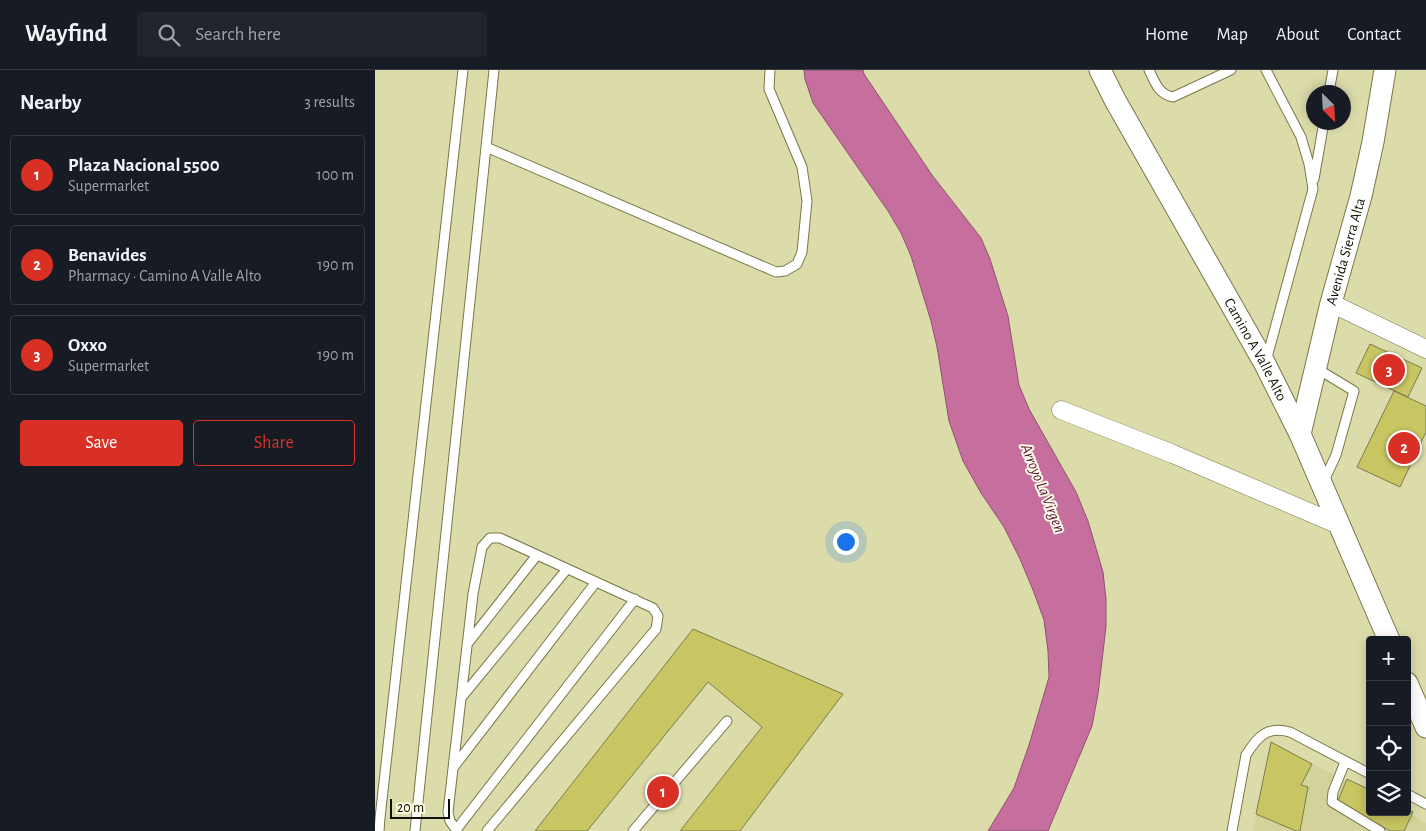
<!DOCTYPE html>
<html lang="en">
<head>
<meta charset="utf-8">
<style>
  :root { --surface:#171b24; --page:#20242c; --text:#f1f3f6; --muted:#9ea1a6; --line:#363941; --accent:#d93025 }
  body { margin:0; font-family:"Alegreya Sans",sans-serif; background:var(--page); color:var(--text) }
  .controls { position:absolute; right:15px; bottom:15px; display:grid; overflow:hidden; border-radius:5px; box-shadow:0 2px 12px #0003 }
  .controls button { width:45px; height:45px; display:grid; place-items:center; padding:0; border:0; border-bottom:1px solid var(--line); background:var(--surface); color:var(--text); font:25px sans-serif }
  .compass { position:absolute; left:931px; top:15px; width:45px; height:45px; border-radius:50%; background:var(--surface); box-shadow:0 2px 12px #0003; rotate:156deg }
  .scale { position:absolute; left:15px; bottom:12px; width:60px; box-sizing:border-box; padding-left:5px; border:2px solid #0f0f01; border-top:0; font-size:14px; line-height:18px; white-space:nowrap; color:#0f0f01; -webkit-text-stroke:4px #fbfce3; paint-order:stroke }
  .you { position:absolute; left:470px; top:471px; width:18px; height:18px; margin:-12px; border:4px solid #fff; border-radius:50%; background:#1a73e8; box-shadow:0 0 0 8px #1a73e833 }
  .badge { display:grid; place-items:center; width:32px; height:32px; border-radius:50%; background:var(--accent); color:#fff; font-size:16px; font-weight:700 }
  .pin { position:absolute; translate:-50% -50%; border:2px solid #fff; box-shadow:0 1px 5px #0006 }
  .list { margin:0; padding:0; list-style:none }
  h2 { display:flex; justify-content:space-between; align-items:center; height:65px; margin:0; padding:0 20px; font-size:21px }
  h2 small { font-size:16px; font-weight:400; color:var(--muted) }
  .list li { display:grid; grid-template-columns:32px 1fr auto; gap:15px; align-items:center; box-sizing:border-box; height:80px; margin:0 10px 10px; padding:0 10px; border:1px solid var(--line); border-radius:5px }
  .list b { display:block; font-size:19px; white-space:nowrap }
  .list p { margin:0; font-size:16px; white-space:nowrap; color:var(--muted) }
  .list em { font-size:16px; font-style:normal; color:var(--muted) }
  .actions { display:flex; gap:10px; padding:15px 20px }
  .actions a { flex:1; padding:11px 0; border:1px solid var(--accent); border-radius:5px; text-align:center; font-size:18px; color:var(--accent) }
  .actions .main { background:var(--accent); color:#fff }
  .icon { flex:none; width:28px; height:28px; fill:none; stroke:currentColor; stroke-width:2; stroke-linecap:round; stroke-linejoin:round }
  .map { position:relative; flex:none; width:1051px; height:761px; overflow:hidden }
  header { display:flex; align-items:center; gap:30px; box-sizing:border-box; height:70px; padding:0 25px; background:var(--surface); border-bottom:1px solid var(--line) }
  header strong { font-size:24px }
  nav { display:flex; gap:28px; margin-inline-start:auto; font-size:18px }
  .search { width:350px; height:45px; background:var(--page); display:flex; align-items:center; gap:12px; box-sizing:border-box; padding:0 18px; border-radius:5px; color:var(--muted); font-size:19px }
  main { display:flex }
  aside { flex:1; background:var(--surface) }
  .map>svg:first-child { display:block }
  .built { fill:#d2d29a }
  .water { fill:#c66f9e; stroke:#8f526f }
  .building { fill:#c8c662; stroke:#7c7c4e }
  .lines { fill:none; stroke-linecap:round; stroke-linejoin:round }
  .service-casing { stroke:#787749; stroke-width:11 }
  .minor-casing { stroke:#787749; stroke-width:19 }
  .tertiary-casing { stroke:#787749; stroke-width:23 }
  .service { stroke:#fff; stroke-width:9 }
  .minor { stroke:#fff; stroke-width:18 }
  .tertiary { stroke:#fff; stroke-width:21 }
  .labels { text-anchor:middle; stroke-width:4; stroke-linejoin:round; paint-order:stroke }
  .street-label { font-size:15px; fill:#0f0f01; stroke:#fbfce3 }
  .water-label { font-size:16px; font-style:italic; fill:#5f0f41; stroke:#fbfce3 }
</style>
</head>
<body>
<header>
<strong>Wayfind</strong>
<div class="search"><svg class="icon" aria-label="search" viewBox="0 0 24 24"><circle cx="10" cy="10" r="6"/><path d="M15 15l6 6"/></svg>Search here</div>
<nav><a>Home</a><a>Map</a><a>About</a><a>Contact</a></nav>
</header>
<main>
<aside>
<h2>Nearby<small>3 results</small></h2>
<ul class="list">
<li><span class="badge">1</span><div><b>Plaza Nacional 5500</b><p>Supermarket</p></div><em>100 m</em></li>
<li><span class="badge">2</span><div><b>Benavides</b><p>Pharmacy · Camino A Valle Alto</p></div><em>190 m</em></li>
<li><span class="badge">3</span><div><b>Oxxo</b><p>Supermarket</p></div><em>190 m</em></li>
</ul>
<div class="actions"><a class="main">Save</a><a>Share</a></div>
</aside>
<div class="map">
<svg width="1051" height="761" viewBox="0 0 1051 761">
  <rect width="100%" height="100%" fill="#dcdcab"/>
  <path class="built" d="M896 672 995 723V742H1031L1051 753V761H878Z"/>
  <path class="water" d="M429 0H488L489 4 557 105 606 168 615 189 633 246 644 315 654 339 701 422 713 451 728 502 731 529V557L723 624 717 656 673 761H613L639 718 654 675 674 607 673 581 669 550 658 520 645 489 629 457 606 423 588 391 574 351 562 277 556 251 536 186 526 163 513 141 438 33 430 9Z"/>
  <path class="building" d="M995 274 1047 298 1033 327 981 303Z
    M1019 321 1051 336V362L1025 417 982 397Z
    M318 559 468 624 365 761H305L387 657 333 612 212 761H160Z
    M896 672 937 694 926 715 933 717 925 761H921L881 744Z
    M972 709 995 720V742H1032V740L1038 742 1029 761H1016L962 733Z"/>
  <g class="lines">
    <defs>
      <path id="service" d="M774 0C780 12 783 24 798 27L856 0
        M954 22 958 0
        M111 77 401 202 410 201 422 194 427 182 432 131 427 97 394 19 395 0
        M939 109 949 52
        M891 291 938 119 934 94 926 67 891 0
        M941 298 979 321 961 385 948 413
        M93 573 162 485
        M86 628 192 499
        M970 692 958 722 957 732 1005 761
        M78 698 221 512
        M1032 724 1051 734
        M81 760 260 529
        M4 761 5 748 88 0
        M40 761 119 0
        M82 761 75 751 73 742 98 524 107 477 115 468H125L278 538 283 546 281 559 112 761
        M258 761 352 651
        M857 761 871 685C883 666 892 656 915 662L995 704"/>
      <path id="minor" d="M956 233 1051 279
        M686 340 798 384 964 455"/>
      <g id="tertiary">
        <path id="s1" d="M725 0 740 30 890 294 925 364 1014 570"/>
        <path id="s2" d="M925 364 956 233 986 126 998 72 1010 0"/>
        <path d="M1032 613 1051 657"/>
      </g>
    </defs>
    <use href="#service" class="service-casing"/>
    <use href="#minor" class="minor-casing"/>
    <use href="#tertiary" class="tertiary-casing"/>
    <use href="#service" class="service"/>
    <use href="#minor" class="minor"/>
    <use href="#tertiary" class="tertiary"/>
  </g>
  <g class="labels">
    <g class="street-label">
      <text dy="5" stroke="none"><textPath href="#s2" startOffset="188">Avenida Sierra Alta</textPath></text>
      <text dy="5" stroke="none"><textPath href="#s1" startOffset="320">Camino A Valle Alto</textPath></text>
    </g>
    <g class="water-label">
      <text transform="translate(669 418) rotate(68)" y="6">Arroyo La Virgen</text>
    </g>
  </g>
</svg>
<div class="controls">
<button>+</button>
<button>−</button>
<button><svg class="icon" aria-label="locate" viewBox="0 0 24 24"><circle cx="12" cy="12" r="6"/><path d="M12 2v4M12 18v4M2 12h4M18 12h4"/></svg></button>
<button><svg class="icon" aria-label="layers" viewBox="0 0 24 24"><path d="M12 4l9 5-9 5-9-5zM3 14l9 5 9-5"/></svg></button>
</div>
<svg class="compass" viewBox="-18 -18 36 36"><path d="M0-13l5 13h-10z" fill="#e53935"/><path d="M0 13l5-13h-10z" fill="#9ea1a6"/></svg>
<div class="scale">20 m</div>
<div class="you"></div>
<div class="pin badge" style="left:288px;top:722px">1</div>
<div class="pin badge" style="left:1029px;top:378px">2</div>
<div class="pin badge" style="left:1014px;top:300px">3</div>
</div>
</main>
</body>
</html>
